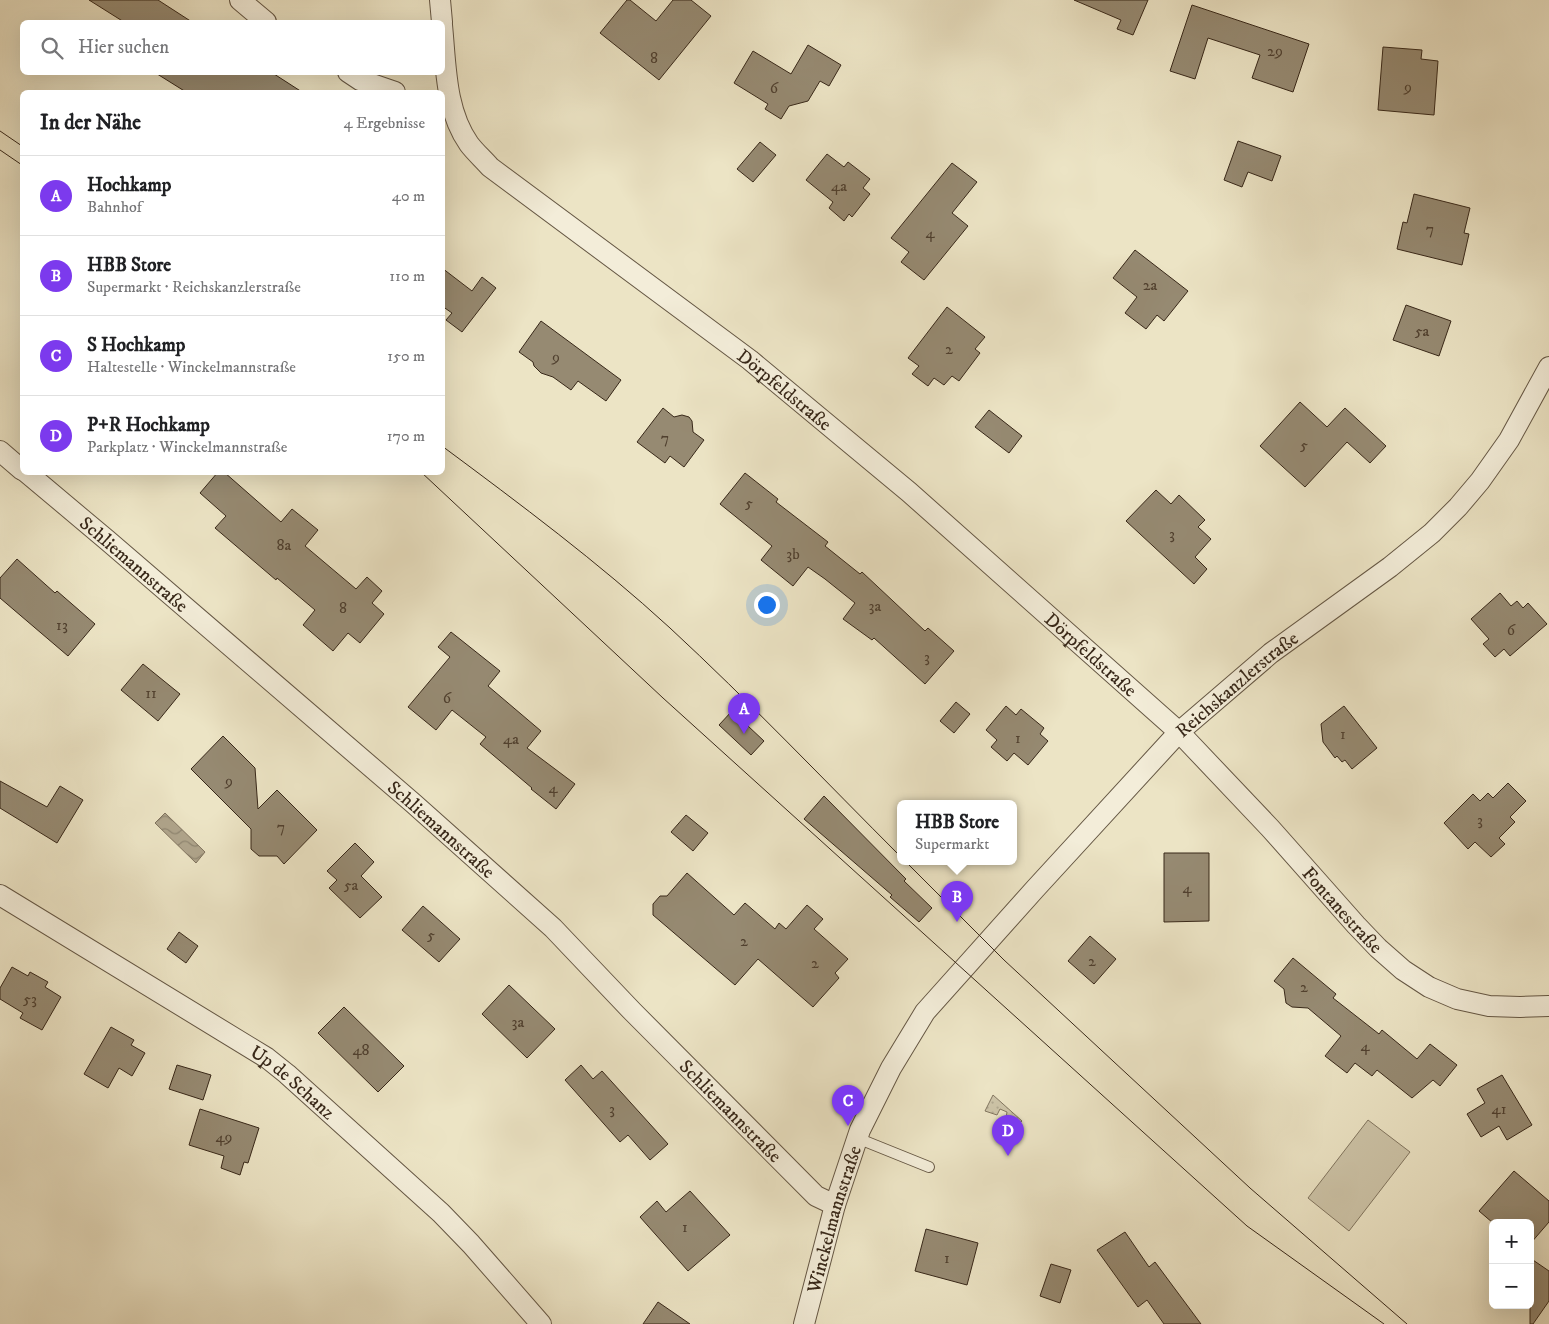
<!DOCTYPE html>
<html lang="de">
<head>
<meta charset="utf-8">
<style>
  :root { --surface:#fff; --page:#f2f2f2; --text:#202124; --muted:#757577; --line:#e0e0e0; --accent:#7c3aed }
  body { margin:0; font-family:"IM FELL DW Pica",serif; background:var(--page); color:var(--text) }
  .controls { position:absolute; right:15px; bottom:15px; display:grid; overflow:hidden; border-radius:8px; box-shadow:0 5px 20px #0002 }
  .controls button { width:45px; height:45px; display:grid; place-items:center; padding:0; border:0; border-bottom:1px solid var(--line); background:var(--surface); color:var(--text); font:25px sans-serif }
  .you { position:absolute; left:766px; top:604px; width:18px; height:18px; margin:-12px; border:4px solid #fff; border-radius:50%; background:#1a73e8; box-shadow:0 0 0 8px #1a73e833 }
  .badge { display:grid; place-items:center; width:32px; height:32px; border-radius:50%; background:var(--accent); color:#fff; font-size:16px; font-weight:700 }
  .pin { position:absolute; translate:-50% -41px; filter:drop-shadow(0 1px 2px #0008) }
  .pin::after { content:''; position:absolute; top:26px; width:18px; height:15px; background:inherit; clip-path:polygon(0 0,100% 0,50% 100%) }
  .popup { position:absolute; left:897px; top:800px; width:120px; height:65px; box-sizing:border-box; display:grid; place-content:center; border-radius:8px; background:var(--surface); filter:drop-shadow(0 1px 4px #0005); font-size:16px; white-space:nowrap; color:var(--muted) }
  .popup b { font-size:19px; color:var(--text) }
  .popup::after { content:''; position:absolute; left:50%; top:100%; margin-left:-10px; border:10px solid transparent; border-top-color:var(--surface) }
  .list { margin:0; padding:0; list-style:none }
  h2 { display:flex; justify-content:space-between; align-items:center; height:65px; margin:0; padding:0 20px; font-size:21px }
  h2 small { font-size:16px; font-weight:400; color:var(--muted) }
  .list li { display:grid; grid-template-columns:32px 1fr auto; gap:15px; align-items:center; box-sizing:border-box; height:80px; padding:0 20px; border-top:1px solid var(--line) }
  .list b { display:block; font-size:19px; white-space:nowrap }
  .list p { margin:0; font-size:16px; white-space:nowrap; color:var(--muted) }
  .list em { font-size:16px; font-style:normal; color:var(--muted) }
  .icon { flex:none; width:28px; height:28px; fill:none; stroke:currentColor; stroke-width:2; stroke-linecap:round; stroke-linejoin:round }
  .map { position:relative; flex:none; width:1549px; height:1324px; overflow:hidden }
  .search { position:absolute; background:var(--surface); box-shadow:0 5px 20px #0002; left:20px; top:20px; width:425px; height:55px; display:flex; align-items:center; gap:12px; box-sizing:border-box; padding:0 18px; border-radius:8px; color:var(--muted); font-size:19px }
  .panel { position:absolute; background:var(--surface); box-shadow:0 5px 20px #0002; left:20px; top:90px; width:425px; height:385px; border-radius:8px }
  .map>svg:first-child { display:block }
  .grass { fill:url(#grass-dots); stroke:#827660 }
  .pitch { fill:#cdc4a8; stroke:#827660 }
  .water { fill:url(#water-waves); stroke:#7f725d }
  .building { fill:#968a72; stroke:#382819 }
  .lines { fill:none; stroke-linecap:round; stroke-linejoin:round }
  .lane-casing { stroke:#655744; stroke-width:12 }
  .street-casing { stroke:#655744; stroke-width:22 }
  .lane { stroke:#f3edd9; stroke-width:10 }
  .street { stroke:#f3edd9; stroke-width:20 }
  .tram { stroke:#382819; stroke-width:1 }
  .labels { text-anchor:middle; stroke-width:4; stroke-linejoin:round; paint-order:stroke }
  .number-label { font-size:16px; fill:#50402f }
  .street-label { font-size:19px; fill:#382819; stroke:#f3edd9 }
</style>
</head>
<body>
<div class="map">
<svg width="1549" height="1324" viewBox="0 0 1549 1324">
  <defs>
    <pattern id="grass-dots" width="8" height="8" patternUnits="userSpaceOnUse" patternTransform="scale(1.25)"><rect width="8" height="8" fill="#cdc4a8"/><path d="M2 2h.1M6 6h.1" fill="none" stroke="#b1a890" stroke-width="1.8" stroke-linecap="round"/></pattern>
    <pattern id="water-waves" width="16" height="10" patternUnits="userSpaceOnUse" patternTransform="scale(1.25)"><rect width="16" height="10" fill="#afa48b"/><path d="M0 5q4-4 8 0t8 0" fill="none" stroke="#8f8671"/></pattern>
  </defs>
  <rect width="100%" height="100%" fill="#ece4c5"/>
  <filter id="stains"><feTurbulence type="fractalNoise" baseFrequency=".004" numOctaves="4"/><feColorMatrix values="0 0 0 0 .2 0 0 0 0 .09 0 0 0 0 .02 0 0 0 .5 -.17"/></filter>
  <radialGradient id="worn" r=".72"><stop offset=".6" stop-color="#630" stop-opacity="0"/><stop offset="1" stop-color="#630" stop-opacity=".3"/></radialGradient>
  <path class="grass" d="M993 1095 1022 1121 1021 1122 1006 1118 1007 1112 1000 1109 997 1115 985 1111Z"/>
  <path class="pitch" d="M1368 1120 1410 1152 1349 1231 1308 1198Z"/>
  <path class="water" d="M165 813 205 852 196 863 155 823Z"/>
  <path class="building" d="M89 0H158L192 22H124Z
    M627 0H630L656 21 673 0H691L711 16 659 80 600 33Z
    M1074 0H1148L1133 35 1117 29 1121 20Z
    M1192 5 1309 44 1293 92 1252 78 1260 55 1208 38 1195 79 1170 71Z
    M808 45 841 65 829 86 820 81 808 101 789 106 781 119 765 109 768 104 734 83 753 51 791 74Z
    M1383 47 1422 50 1421 59 1438 61 1434 115 1378 110Z
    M154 72H271L302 92H186Z
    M1238 141 1281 156 1272 181 1248 172 1242 187 1224 180Z
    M760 142 776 155 753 182 737 169Z
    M827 154 844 167 848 162 870 179 863 188 870 194 852 217 849 214 844 221 829 208 833 202 806 180Z
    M952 163 977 182 952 213 968 226 924 280 901 262 909 252 891 238Z
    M1414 194 1470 208 1464 233 1469 234 1462 265 1397 249 1403 222 1407 223Z
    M1135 250 1188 291 1164 321 1157 315 1146 329 1125 313 1137 297 1113 278Z
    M442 268 472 291 482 277 496 288 462 332 446 320 452 313 442 306Z
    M1406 305 1451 321 1439 356 1393 340Z
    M947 307 985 337 975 349 980 353 959 381 952 376 944 385 934 378 928 386 912 374 919 366 908 358Z
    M541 321 621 380 606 401 578 381 571 390 553 377 541 373 534 366 533 362 519 352Z
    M1300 402 1327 427 1345 408 1386 446 1370 463 1347 442 1305 487 1260 446Z
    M663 408 674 417 682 415 689 417 692 421 693 432 704 440 684 467 670 456 665 463 637 442Z
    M989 410 1022 436 1009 453 975 427Z
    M218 472H224L281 522 292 509 318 530 305 546 356 589 367 577 382 591 372 603 384 614 360 643 348 633 333 651 303 625 315 610 277 578 276 580 215 528 226 516 200 493Z
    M745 473 778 499 776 502 828 542 825 546 860 574 862 572 925 631 928 628 954 651 925 684 874 638 872 640 843 619 855 603 825 579 808 567 793 586 761 560 772 546 720 504Z
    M1156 490 1171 504 1179 495 1205 520 1198 527 1211 539 1195 557 1207 569 1194 584 1126 521Z
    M17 559 55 593 57 591 95 624 68 656 0 598V578Z
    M1500 593 1511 606 1517 601 1523 608 1528 603 1547 624 1510 656 1504 649 1495 657 1483 644 1489 639 1471 619Z
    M451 632 500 671 488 686 541 731 527 748 575 784 556 809 531 789 532 788 480 744 486 737 452 710 436 730 408 707 450 657 438 647Z
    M143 664 180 694 158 721 121 690Z
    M956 702 970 714 954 733 940 721Z
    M1006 706 1016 715 1021 709 1044 728 1040 734 1048 741 1028 765 1014 753 1007 761 991 747 997 740 986 730Z
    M1344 706 1377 748 1352 769 1345 760 1342 762 1337 756 1335 758 1323 742 1321 724Z
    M732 711 764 741 751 755 719 725Z
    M223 736 255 768 258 809 277 790 317 830 284 864 277 856H259L251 849V829L191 769Z
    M0 781 47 807 60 786 83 800 57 843 0 808Z
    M1508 783 1526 801 1510 817 1515 822 1499 838 1505 844 1491 857 1475 842 1468 849 1444 823 1473 794 1480 801 1488 793 1493 798Z
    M824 796 906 879 904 881 932 908 919 922 890 897 892 895 804 819Z
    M686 815 708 833 693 851 671 832Z
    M355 843 374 862 361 876 382 897 360 918 329 888 337 880 327 871Z
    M1164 853H1209V921L1164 922Z
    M687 873 734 915 745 903 775 929 779 923 786 929 807 905 823 919 814 929 848 959 835 973 839 978 813 1007 758 959 735 985 653 915V904L660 896H667Z
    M423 906 460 939 439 962 402 930Z
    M179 932 198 946 186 963 167 949Z
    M1090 936 1116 959 1094 984 1068 961Z
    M1293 958 1336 994 1333 998 1379 1034 1382 1030 1417 1059 1430 1044 1457 1065 1440 1086 1433 1080 1412 1098 1377 1070 1372 1076 1355 1063 1347 1073 1325 1056 1341 1036 1308 1008 1292 1007 1286 1003 1284 989 1274 981Z
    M12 967 28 976 30 972 48 982 45 987 61 997 42 1030 20 1018 23 1013 0 999V988Z
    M509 985 555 1029 527 1058 482 1014Z
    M344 1007 404 1066 378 1092 318 1033Z
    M111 1027 134 1040 131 1045 145 1053 132 1076 119 1068 108 1088 84 1074Z
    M177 1065 211 1075 203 1100 169 1089Z
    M581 1065 593 1079 602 1071 668 1144 650 1160 628 1135 620 1142 565 1080Z
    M1502 1075 1532 1125 1507 1140 1499 1126 1481 1137 1467 1114 1485 1103 1477 1089Z
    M200 1109 259 1128 248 1163 244 1162 240 1175 221 1168 224 1156 189 1145Z
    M1514 1171 1549 1201V1222L1530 1244V1223H1493L1479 1211Z
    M690 1191 730 1235 688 1271 640 1217 657 1201 666 1212Z
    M926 1229 978 1243 967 1285 915 1271Z
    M1125 1232 1149 1267 1155 1262 1201 1324H1164L1147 1300 1138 1307 1097 1250Z
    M1530 1258 1549 1271V1301L1533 1324H1530Z
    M1051 1264 1071 1270 1060 1303 1040 1296Z
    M658 1302 690 1324H643Z"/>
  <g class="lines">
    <defs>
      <path id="lane" d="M857 1138 929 1167"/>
      <g id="street">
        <path d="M240 0 266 22"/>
        <path d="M440 0 442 22"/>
        <path id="s1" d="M442 25C446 65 445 110 469 144 475 152 483 159 490 167L750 360 909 492 1179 732 1270 828 1356 925 1378 948 1403 970 1429 987 1457 999 1489 1006 1520 1007 1549 1006"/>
        <path d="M348 72 360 80 395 92"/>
        <path d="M0 451 22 470"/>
        <path id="s2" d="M26 472 107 540 413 803 553 928 632 1011 816 1196 835 1205"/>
        <path id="s3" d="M0 895 267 1058 287 1074 441 1213 471 1244 541 1324"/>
        <path id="s4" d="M804 1324 835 1205 860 1130 891 1068 925 1012 1035 889 1179 732 1271 653 1390 567 1432 533 1458 507 1480 481 1509 440 1549 367"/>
      </g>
    </defs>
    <use href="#lane" class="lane-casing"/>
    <use href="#street" class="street-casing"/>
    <use href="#lane" class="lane"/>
    <use href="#street" class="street"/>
    <path class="tram" d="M0 131 22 146
      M0 150 22 165
      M442 446C520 504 598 562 670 628 749 701 824 780 901 857
      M421 472 663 698 1247 1226 1384 1324
      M905 861 1004 960 1250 1188 1407 1324"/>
  </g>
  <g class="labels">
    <g class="number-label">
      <text x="1275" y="56">29</text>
      <text x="654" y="63">8</text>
      <text x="1408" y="92">9</text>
      <text x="774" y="93">6</text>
      <text x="839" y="191">4a</text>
      <text x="1430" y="234">7</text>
      <text x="930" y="238">4</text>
      <text x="1150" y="290">2a</text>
      <text x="1422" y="336">5a</text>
      <text x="949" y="354">2</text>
      <text x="556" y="362">9</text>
      <text x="665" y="443">7</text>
      <text x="1304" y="450">5</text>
      <text x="749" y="508">5</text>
      <text x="1172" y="539">3</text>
      <text x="284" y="550">8a</text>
      <text x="793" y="559">3b</text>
      <text x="875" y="611">3a</text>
      <text x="343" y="613">8</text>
      <text x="62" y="630">13</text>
      <text x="1511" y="635">6</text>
      <text x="927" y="662">3</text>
      <text x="151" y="698">11</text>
      <text x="447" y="703">6</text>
      <text x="1343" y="739">1</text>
      <text x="1018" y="743">1</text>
      <text x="511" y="744">4a</text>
      <text x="229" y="786">9</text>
      <text x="553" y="793">4</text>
      <text x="1480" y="825">3</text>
      <text x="281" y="832">7</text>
      <text x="351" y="890">5a</text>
      <text x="1187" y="893">4</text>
      <text x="431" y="940">5</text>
      <text x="744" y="946">2</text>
      <text x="1092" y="966">2</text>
      <text x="815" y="968">2</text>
      <text x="1304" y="992">2</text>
      <text x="30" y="1004">53</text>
      <text x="518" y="1027">3a</text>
      <text x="1365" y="1051">4</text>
      <text x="361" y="1055">48</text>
      <text x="612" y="1114">3</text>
      <text x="1499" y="1114">41</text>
      <text x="224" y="1142">49</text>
      <text x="685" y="1232">1</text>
      <text x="947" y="1263">1</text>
    </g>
    <g class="street-label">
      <text dy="7" stroke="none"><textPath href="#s1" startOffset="524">Dörpfeldstraße</textPath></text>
      <text dy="7" stroke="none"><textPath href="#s2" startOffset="142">Schliemannstraße</textPath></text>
      <text dy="7" stroke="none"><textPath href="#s1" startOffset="929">Dörpfeldstraße</textPath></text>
      <text dy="7" stroke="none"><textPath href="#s4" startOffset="790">Reichskanzlerstraße</textPath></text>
      <text dy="7" stroke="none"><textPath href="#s2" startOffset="548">Schliemannstraße</textPath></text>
      <text dy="7" stroke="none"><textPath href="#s1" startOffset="1288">Fontanestraße</textPath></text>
      <text dy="7" stroke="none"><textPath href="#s3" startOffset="348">Up de Schanz</textPath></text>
      <text dy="7" stroke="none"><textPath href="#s2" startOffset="952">Schliemannstraße</textPath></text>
      <text dy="7" stroke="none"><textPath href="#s4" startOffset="109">Winckelmannstraße</textPath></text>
    </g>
  </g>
  <rect width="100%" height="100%" filter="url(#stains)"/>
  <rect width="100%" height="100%" fill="url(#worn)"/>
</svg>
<div class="controls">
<button>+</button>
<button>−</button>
</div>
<div class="you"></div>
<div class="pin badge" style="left:744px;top:734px">A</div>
<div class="pin badge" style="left:957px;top:922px">B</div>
<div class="popup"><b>HBB Store</b>Supermarkt</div>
<div class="pin badge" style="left:848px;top:1126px">C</div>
<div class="pin badge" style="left:1008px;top:1156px">D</div>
<div class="search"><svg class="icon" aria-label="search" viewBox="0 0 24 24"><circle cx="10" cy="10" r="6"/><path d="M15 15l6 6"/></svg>Hier suchen</div>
<section class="panel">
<h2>In der Nähe<small>4 Ergebnisse</small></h2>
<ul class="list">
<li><span class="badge">A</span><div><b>Hochkamp</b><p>Bahnhof</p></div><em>40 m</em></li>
<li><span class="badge">B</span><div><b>HBB Store</b><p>Supermarkt · Reichskanzlerstraße</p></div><em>110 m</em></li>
<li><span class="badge">C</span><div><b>S Hochkamp</b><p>Haltestelle · Winckelmannstraße</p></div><em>150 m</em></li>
<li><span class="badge">D</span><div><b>P+R Hochkamp</b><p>Parkplatz · Winckelmannstraße</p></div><em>170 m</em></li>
</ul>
</section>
</div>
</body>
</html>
